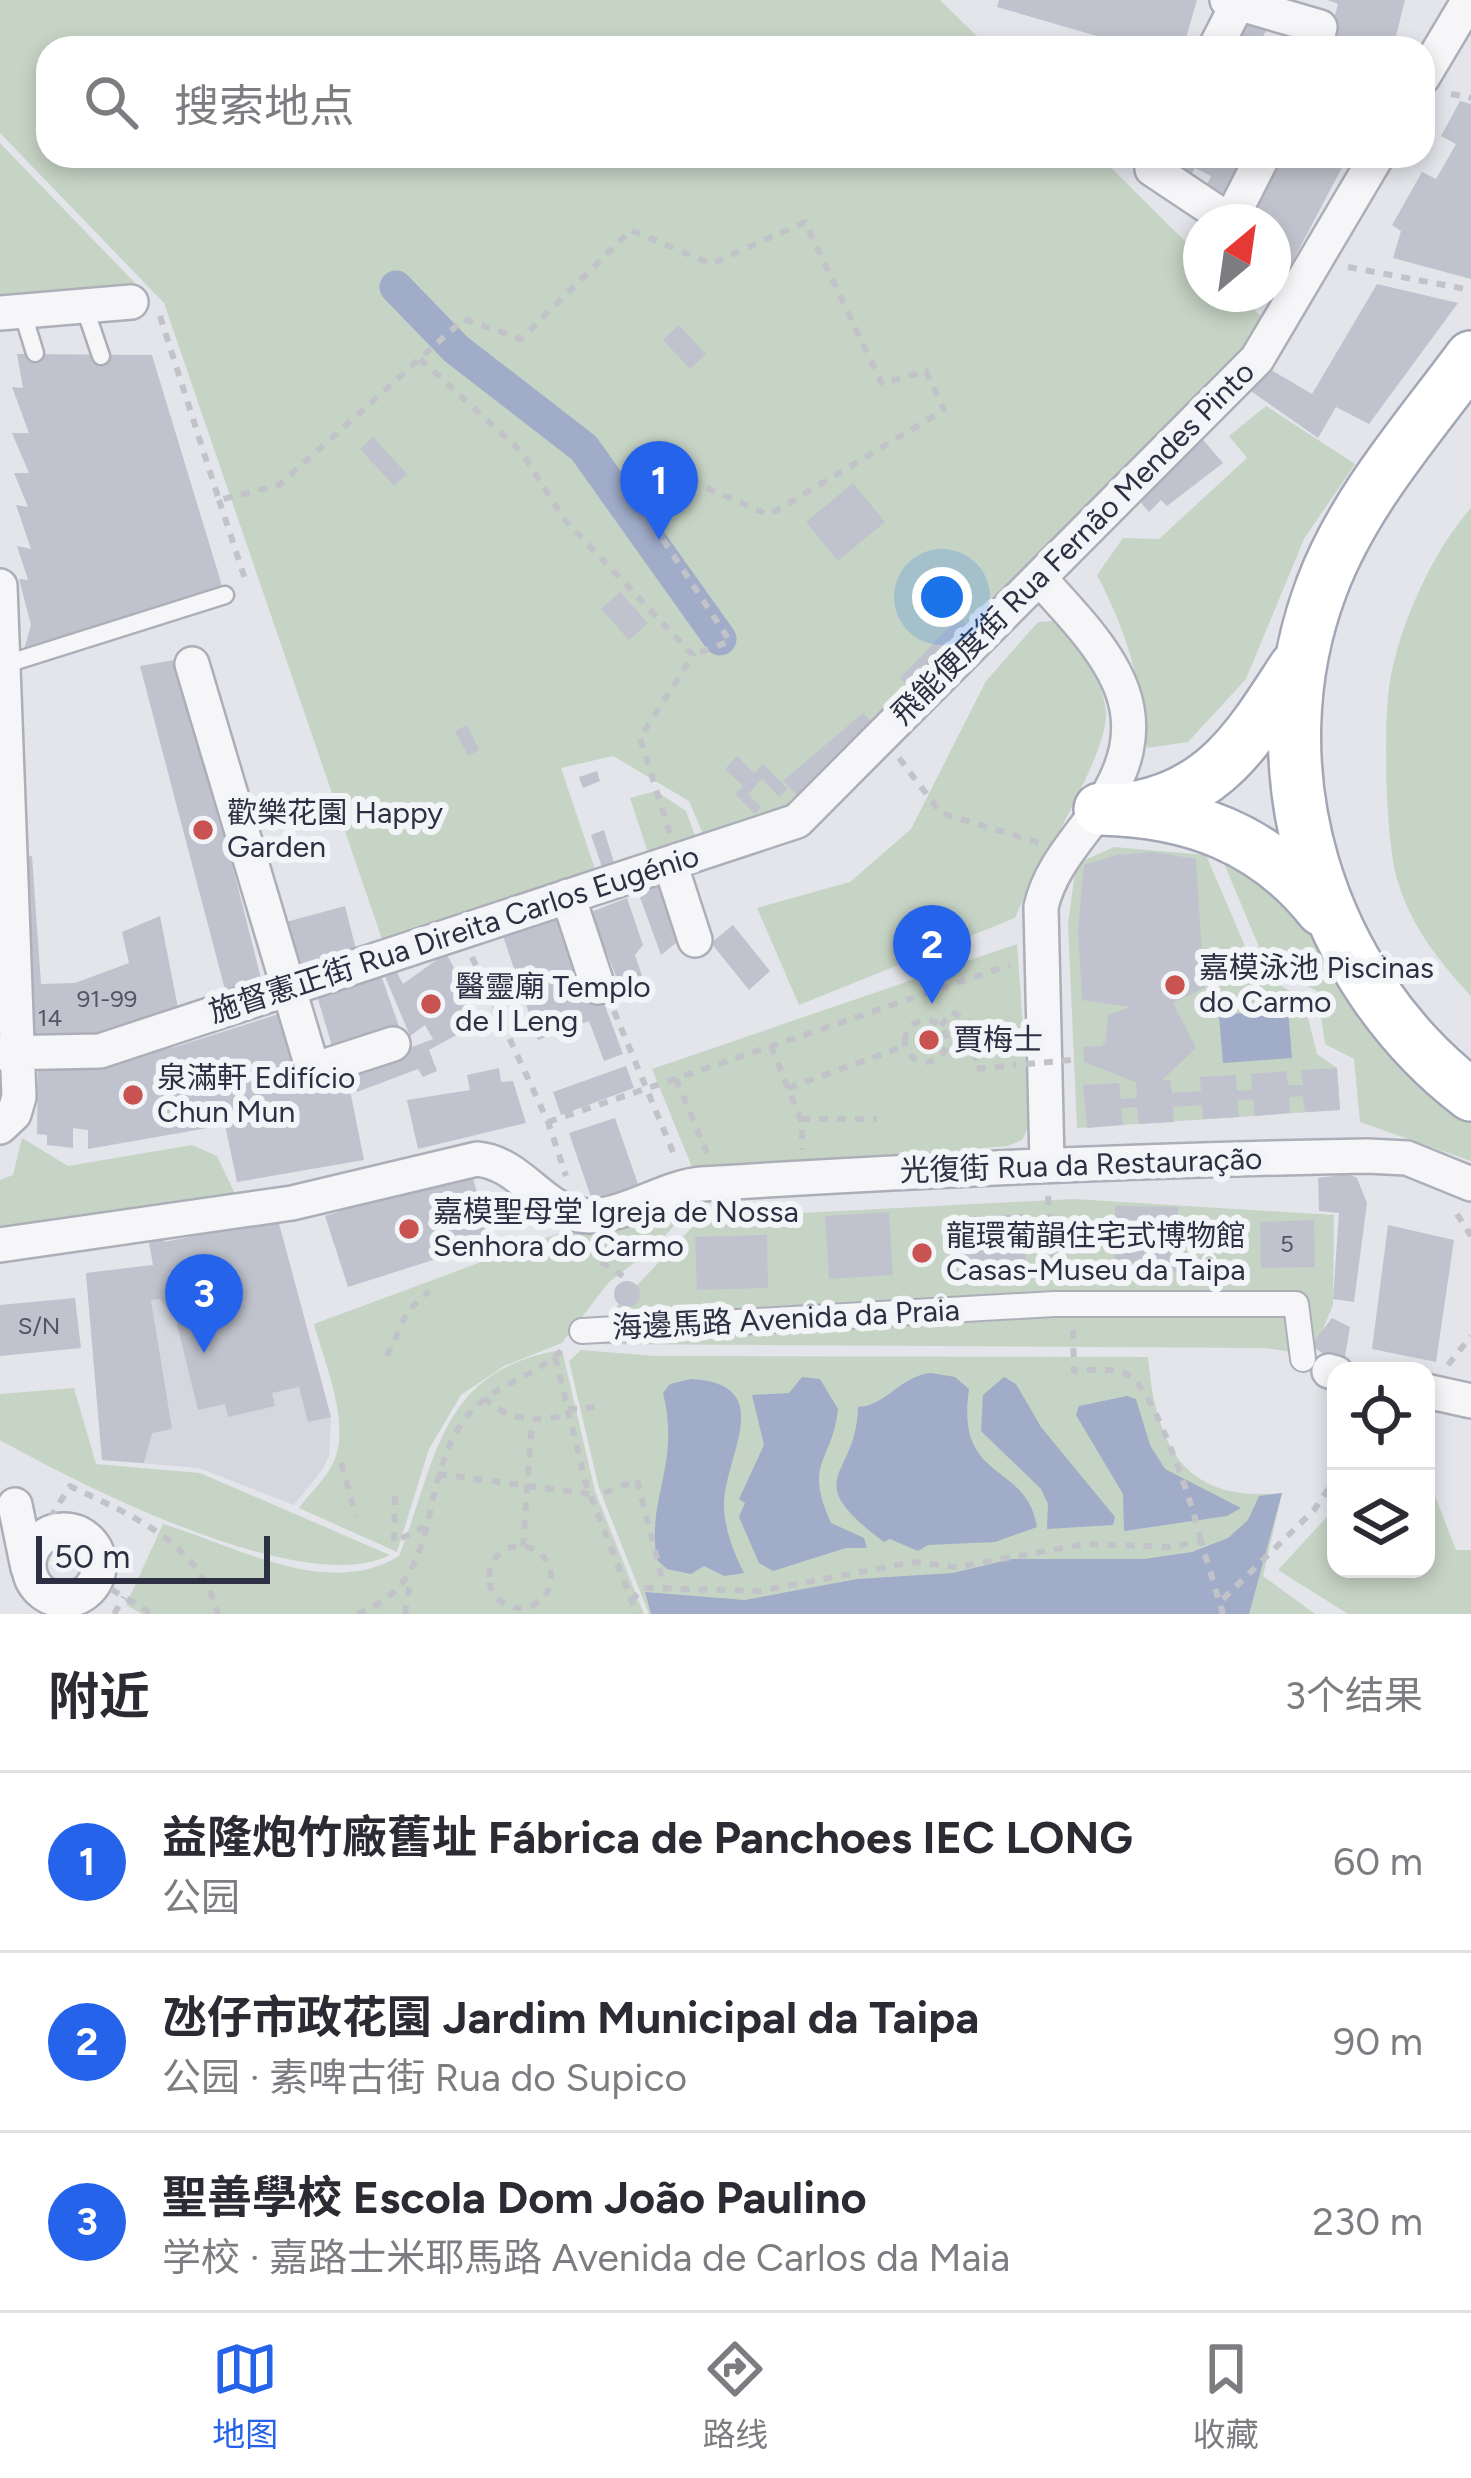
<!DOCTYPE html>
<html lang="zh">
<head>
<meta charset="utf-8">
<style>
  :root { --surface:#fff; --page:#f2f2f3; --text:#2b2b33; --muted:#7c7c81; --line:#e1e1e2; --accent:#2563eb }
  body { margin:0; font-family:Figtree,"Noto Sans SC",sans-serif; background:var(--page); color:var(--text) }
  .controls { position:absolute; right:36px; bottom:36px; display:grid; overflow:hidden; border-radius:24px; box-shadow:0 6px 18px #0003 }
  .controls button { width:108px; height:108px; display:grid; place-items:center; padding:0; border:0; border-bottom:3px solid var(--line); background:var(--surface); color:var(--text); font:60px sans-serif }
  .compass { position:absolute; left:1183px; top:204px; width:108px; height:108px; border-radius:50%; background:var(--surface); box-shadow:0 6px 18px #0003; rotate:29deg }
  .scale { position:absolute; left:36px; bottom:30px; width:234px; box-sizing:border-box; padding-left:12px; border:6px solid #2c3042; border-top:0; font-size:33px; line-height:42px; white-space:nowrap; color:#2c3042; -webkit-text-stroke:9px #f3f4f8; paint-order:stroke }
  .you { position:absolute; left:942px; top:597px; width:42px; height:42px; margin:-30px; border:9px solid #fff; border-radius:50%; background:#1a73e8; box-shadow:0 0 0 18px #1a73e833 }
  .badge { display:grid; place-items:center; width:78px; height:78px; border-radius:50%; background:var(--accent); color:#fff; font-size:39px; font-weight:700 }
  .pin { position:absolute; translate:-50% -99px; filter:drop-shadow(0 3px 6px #0008) }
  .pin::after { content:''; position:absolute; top:63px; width:42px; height:36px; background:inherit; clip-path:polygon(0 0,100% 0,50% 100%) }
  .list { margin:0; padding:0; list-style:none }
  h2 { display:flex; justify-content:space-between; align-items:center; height:156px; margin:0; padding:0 48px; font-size:51px }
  h2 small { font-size:39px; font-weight:400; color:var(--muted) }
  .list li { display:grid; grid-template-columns:78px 1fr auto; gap:36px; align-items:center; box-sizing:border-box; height:180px; padding:0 48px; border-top:3px solid var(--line) }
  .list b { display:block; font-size:45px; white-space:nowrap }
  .list p { margin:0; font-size:39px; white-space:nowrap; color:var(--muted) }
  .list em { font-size:39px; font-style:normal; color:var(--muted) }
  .icon { flex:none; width:66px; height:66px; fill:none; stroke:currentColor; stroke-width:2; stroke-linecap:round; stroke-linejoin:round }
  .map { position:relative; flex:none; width:1471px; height:1614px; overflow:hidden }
  .search { position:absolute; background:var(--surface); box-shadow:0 6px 18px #0003; left:36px; right:36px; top:36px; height:132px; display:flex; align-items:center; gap:30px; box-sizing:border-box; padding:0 42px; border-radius:36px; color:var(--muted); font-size:45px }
  .sheet { height:696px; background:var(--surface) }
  nav { display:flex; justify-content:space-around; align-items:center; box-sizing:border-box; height:168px; border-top:3px solid var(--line); background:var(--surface); font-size:33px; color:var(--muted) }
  nav a { display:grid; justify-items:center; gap:6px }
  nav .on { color:var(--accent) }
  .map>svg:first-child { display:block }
  .built { fill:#d5d7df }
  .green { fill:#c6d4c5 }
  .water { fill:#a0acc8 }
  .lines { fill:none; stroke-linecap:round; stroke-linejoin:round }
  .canal { stroke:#a0acc8; stroke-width:33 }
  .building { fill:#c0c3cd }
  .service-casing { stroke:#acafb8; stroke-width:21 }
  .pedestrian-casing { stroke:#acafb8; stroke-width:28 }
  .minor-casing { stroke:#acafb8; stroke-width:38 }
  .primary-casing { stroke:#a3a7b5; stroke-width:56 }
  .path { stroke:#c1c3c9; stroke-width:6; stroke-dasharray:9 9; stroke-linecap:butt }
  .service { stroke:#f6f6f9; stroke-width:16 }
  .pedestrian { stroke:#f6f6f9; stroke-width:24 }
  .minor { stroke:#f6f6f9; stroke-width:33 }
  .primary { stroke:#fff; stroke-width:51 }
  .path-bridge { stroke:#c1c3c9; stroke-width:6; stroke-dasharray:9 9; stroke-linecap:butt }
  .poi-dot { fill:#c85350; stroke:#f3f4f8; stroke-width:4.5 }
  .labels { text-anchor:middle; stroke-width:12; stroke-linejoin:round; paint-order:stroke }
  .number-label { font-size:24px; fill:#515565 }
  .street-label { font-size:30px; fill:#2c3042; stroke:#f3f4f8 }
  .poi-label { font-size:30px; fill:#2c3042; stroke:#f3f4f8; text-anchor:start }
</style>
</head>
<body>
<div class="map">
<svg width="1471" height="1614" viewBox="0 0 1471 1614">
  <rect width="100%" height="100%" fill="#e3e5ea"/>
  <path class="built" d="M278 1220 331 1417 329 1456 323 1469 294 1505 199 1468 102 1460 86 1273 153 1265 163 1236 165 1242Z"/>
  <path class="green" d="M0 0H940L989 48H48V156H1099L1201 257V294H1238L1272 327 788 812 703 834 689 801 613 756 561 768 600 884 384 945 164 303 0 133Z
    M0 143 135 283 0 295Z
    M1266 406 1355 464 1304 539 1246 679 1188 742 1147 748C1142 684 1127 632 1097 575L1123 538 1159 539 1247 458 1229 436Z
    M1471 508V996C1439 961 1412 928 1398 882 1385 843 1383 722 1390 681 1400 624 1432 552 1471 508Z
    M1064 620C1082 650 1103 677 1106 713 1108 756 1034 871 1015 918L799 1005 757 908 850 882 911 829 986 681 1038 622Z
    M656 791 686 811 700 849 652 865 630 798Z
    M1114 847 1206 855 1256 972 1303 998 1317 1054 1337 1068 1340 1110 1077 1128 1068 924 1076 864Z
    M1218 849 1287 890 1383 1040 1471 1121V1161L1360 1122 1354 1059 1325 1044 1317 991 1267 966Z
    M1017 944 1030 1124 1022 1140 1008 1146 694 1172 652 1069Z
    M22 1138 68 1166 192 1145 217 1156 236 1196 0 1236V1180L13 1175Z
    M682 1196 694 1205 651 1250 609 1282 562 1343 504 1366 461 1395 429 1449 397 1552 299 1508C309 1494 326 1479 333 1463 352 1424 324 1362 314 1324L581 1225Z
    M1074 1199 1334 1215 1333 1305 1312 1355 1265 1348 581 1344 701 1218Z
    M562 1350 595 1491 644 1614H142L126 1605 163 1524C237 1546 327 1600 399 1556 437 1462 438 1369 562 1350Z
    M581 1350 655 1356 1148 1357C1156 1445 1183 1503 1282 1493L1263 1576 1315 1614H649L599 1488 569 1361Z
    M74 1388 96 1464 200 1473 390 1555C304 1599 82 1486 0 1440V1394Z
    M1426 1435 1433 1491 1456 1550H1471V1614H1348L1278 1570 1336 1507V1569H1426Z"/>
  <path class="water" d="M1288 1009 1292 1058 1223 1063 1219 1015Z
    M931 1373 955 1377 969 1389C955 1484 1026 1460 1037 1527L995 1542 928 1545 918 1551 890 1539 884 1542C796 1476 857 1480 858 1407 886 1406 900 1376 931 1373Z
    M802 1377 820 1379 838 1409C832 1464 803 1461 831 1523L864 1538 867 1548H846L773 1571 759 1563 739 1517 745 1503 739 1499 764 1445 752 1395 789 1393Z
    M1004 1377 1016 1384 1041 1427 1115 1517 1113 1525 1047 1529 1048 1504 1041 1489 981 1431 983 1395Z
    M691 1379C781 1384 722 1458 724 1508 725 1531 734 1553 744 1573L724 1576 704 1566 691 1574 667 1569 657 1560C646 1498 681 1465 663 1393L670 1384Z
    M1127 1396 1136 1399 1150 1445 1165 1469 1241 1508 1227 1516 1124 1531 1123 1494 1076 1415 1079 1406Z
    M1282 1493 1249 1614H651L645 1592 745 1600 857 1579 953 1573 1011 1559H1144L1192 1552 1228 1538 1248 1520 1259 1496Z"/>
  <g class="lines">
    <path class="canal" d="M396 287 456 349 584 448 720 639"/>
  </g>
  <path class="building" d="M999 0H1197L1183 48H1138L997 7Z
    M1405 0 1393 48H1326L1338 4 1328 0Z
    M1245 20 1266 30 1262 39 1277 47 1282 39 1300 48H1231Z
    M1460 101 1471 104V279L1393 258 1401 231 1392 225 1422 172 1436 179 1456 144 1441 136Z
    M1174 156H1248L1228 196 1207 185 1211 176 1195 168 1190 176 1169 166Z
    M1274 156H1348L1286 274 1273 267V222H1239Z
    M1377 284 1458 303 1369 424 1336 407 1318 438 1248 389 1268 368 1312 394Z
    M679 325 706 354 690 369 663 340Z
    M17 354 152 355 223 589 24 649 31 625 19 579 28 580 17 546 31 549 16 505 28 507 14 473H29L12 433H29L12 387 23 388Z
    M1199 435 1223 463 1167 506 1161 500 1149 512 1138 499Z
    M373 437 407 474 394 486 360 449Z
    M853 483 885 522 838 561 806 522Z
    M620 592 648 623 629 640 601 609Z
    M959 617 977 635 919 696 900 678Z
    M180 659 265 994 229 1005 140 666Z
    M863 713 881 732 805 803 783 781Z
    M467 725 479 750 468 756 455 731Z
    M737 756 754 773 763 764 788 789 779 797 762 779 748 794 761 807 755 814 735 794 743 786 725 769Z
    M597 771 600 781 583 788 579 777Z
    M604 830 616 869 604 873 591 835Z
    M1153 852 1196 859 1204 988 1173 1003 1196 1048 1162 1080H1170L1172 1093 1201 1091 1200 1077 1236 1075 1237 1091 1252 1090 1251 1074 1286 1071 1288 1085H1303L1301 1070 1337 1068 1340 1110 1305 1112 1303 1096 1289 1097 1290 1113 1255 1116 1253 1099 1237 1101 1239 1117 1203 1119 1202 1105 1173 1107 1174 1122 1139 1124 1137 1107 1121 1108 1123 1125 1087 1128 1083 1085 1119 1083 1121 1099 1137 1098 1136 1082 1084 1062 1083 1047 1102 1046 1106 1040 1108 1015 1130 1007 1082 1000 1078 929 1084 865 1117 855Z
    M32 856 41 984 75 983 129 963 122 932 160 916 179 1013 149 1032 25 1046 13 857Z
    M660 882 681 939 661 955 638 892Z
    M627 898 643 945 635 955 645 985 622 992 591 912Z
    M345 906 360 965 289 984 275 925Z
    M570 912 623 1054 604 1061 589 1021 538 1040 503 936Z
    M733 925 770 971 749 990 711 943Z
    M446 953 482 1021 429 1050 437 1071 423 1077 418 1069 357 1092 349 1071 433 1039 425 1025 410 1036 384 974 395 969 403 984Z
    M381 975 401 1032 336 1059 317 996Z
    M288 1011 307 1066 289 1070 295 1092 348 1080 364 1160 237 1182 225 1125 88 1149V1130L73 1128V1148L47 1145V1135L37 1134 38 1061 88 1062 175 1047Z
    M626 1066 634 1088 561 1115 553 1092Z
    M499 1068 501 1082 513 1081 526 1123 418 1149 407 1100 470 1090 467 1075Z
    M615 1118 639 1187 593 1203 569 1133Z
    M470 1170 493 1241 348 1287 325 1216Z
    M1348 1174 1357 1178 1367 1203 1354 1302 1333 1299 1339 1213 1319 1211 1318 1178Z
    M1115 1206 1178 1207V1271L1114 1270Z
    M889 1212 893 1275 829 1279 825 1216Z
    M1024 1214 1026 1263 953 1267 950 1218Z
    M278 1220 331 1417 308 1422 299 1387 272 1393 275 1406 228 1417 225 1404 198 1410 176 1320 160 1299 151 1300 172 1429 152 1433 144 1463 102 1460 86 1273 153 1265 148 1237 163 1236 164 1242Z
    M1314 1220 1315 1267 1261 1268 1260 1222Z
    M1388 1225 1454 1240 1436 1362 1372 1349Z
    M767 1235 768 1288 697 1290 695 1237Z
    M614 1294a13 13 0 1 1 26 0a13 13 0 1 1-26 0Z
    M75 1298 81 1348 0 1356V1305Z
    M1332 1318 1350 1327 1343 1368 1311 1345Z"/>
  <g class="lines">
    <defs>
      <path id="service" d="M84 306 101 356
        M22 311 35 353
        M3 665 225 595"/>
      <path id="pedestrian" d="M582 1331 1054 1304H1296L1303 1359"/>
      <path id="minor" d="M1227 0 1320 27 1315 48
        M1215 48 1238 3
        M1423 77 1469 0
        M1159 156 1152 169 1230 221 1263 156
        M0 313 131 302
        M1039 578C1112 657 1169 716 1092 819 1072 846 1049 872 1041 907L1047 1162
        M0 586 19 1097 14 1114 0 1127
        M192 664 313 1070 393 1044
        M670 863 695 940
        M568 896 598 987
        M0 1053 100 1051 797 821 1257 359 1377 156
        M0 1245 292 1203 477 1159C520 1163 540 1208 579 1215 618 1222 662 1187 702 1184 923 1170 1144 1160 1367 1156L1407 1158 1471 1184
        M1329 1371 1336 1373
        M1426 1391 1471 1401
        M15 1505 28 1568
        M29 1565a35 35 0 1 1 70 0a35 35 0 1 1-70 0Z"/>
      <path id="primary" d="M1471 357C1418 429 1354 501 1322 586 1253 767 1318 978 1471 1095
        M1137 807C1219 792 1253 731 1295 667
        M1100 809C1190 811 1265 838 1322 910"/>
    </defs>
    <use href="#service" class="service-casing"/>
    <use href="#pedestrian" class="pedestrian-casing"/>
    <use href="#minor" class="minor-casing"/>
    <use href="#primary" class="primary-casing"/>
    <path class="path" d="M1451 94 1471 98
      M1348 267 1471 290
      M160 316 219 500 279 485 464 319 521 339 631 230 711 264 805 222 882 384 926 371 944 410 769 515 668 471 652 523 730 641 693 655
      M420 359 521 451 564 519 693 655 640 738 670 834
      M219 500 246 582
      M899 758 941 813 1040 843
      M472 957 548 1122 566 1176
      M614 1011 676 1159
      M905 1041a21 21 0 1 1 42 0a21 21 0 1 1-42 0Z
      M941 1026 952 1012 976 1025V1069L1016 1065
      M771 1046 802 1123V1150
      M676 1079 707 1153
      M788 1088 905 1046
      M801 1119H877
      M548 1122 1010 965
      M1048 1196 1053 1279
      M1457 1214 1471 1236
      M588 1246 590 1255 655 1258
      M601 1262 623 1276
      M1073 1330 1074 1371C1091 1370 1115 1367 1130 1376 1155 1392 1195 1510 1201 1541
      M387 1356 408 1311 429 1291
      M555 1357 586 1484 637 1614
      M1448 1365 1471 1336
      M484 1398C509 1421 537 1423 569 1414
      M568 1409 597 1407
      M341 1463 356 1516
      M438 1474 589 1494
      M604 1493 637 1480 664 1586
      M395 1496 394 1542 424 1527
      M50 1518 70 1486C134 1517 198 1541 218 1614
      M489 1577a31 31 0 1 1 62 0a31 31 0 1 1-62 0Z
      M523 1547 532 1421
      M96 1580 152 1614
      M1223 1599 1314 1510 1336 1478
      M631 1600 645 1588 760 1591 913 1562 957 1567 1085 1544 1168 1547 1201 1541 1223 1614
      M114 1614 124 1597
      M357 1614C446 1582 415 1489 464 1420 490 1384 533 1379 562 1350
      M405 1614 410 1582"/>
    <use href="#service" class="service"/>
    <use href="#pedestrian" class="pedestrian"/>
    <use href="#minor" class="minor"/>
    <use href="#primary" class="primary"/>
    <path class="path-bridge" d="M1026 1064 1072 1060"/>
  </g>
  <g class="poi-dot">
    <circle cx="203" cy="830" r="12"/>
    <circle cx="1175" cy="985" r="12"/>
    <circle cx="431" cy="1004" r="12"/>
    <circle cx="929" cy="1040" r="12"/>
    <circle cx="133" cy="1095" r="12"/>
    <circle cx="409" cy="1229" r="12"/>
    <circle cx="922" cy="1253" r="12"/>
  </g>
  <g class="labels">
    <g class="number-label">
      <text x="107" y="1007">91-99</text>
      <text x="50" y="1026">14</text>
      <text x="1287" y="1252">5</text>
      <text x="39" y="1334">S/N</text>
    </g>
    <g class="street-label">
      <text transform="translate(1073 543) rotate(-45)" y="10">飛能便度街 Rua Fernão Mendes Pinto</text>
      <text transform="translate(454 934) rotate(-18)" y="10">施督憲正街 Rua Direita Carlos Eugénio</text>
      <text transform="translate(1081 1165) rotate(-2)" y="10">光復街 Rua da Restauração</text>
      <text transform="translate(786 1319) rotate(-3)" y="10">海邊馬路 Avenida da Praia</text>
    </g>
    <g class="poi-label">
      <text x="227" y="823">歡樂花園 Happy<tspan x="227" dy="34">Garden</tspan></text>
      <text x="1199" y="978">嘉模泳池 Piscinas<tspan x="1199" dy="34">do Carmo</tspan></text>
      <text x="455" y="997">醫靈廟 Templo<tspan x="455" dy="34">de I Leng</tspan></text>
      <text x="953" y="1050">賈梅士</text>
      <text x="157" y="1088">泉滿軒 Edifício<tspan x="157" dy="34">Chun Mun</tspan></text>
      <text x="433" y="1222">嘉模聖母堂 Igreja de Nossa<tspan x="433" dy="34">Senhora do Carmo</tspan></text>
      <text x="946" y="1246">龍環葡韻住宅式博物館<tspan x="946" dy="34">Casas-Museu da Taipa</tspan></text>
    </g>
  </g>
</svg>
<div class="controls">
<button><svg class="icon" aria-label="locate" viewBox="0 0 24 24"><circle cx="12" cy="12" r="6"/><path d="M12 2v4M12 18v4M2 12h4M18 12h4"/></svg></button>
<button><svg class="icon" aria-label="layers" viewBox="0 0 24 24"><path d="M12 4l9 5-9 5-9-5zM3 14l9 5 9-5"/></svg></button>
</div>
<svg class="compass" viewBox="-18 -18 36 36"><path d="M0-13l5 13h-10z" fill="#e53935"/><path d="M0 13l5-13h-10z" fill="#7c7c81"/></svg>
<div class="scale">50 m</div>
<div class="you"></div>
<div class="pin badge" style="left:659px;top:540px">1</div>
<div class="pin badge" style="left:932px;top:1004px">2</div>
<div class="pin badge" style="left:204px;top:1353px">3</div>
<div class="search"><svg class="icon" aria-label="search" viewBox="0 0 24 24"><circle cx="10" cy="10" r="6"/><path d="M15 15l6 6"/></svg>搜索地点</div>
</div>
<section class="sheet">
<h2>附近<small>3个结果</small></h2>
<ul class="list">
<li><span class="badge">1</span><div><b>益隆炮竹廠舊址 Fábrica de Panchoes IEC LONG</b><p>公园</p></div><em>60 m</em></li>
<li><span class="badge">2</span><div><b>氹仔市政花園 Jardim Municipal da Taipa</b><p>公园 · 素啤古街 Rua do Supico</p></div><em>90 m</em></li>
<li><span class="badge">3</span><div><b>聖善學校 Escola Dom João Paulino</b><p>学校 · 嘉路士米耶馬路 Avenida de Carlos da Maia</p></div><em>230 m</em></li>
</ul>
</section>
<nav>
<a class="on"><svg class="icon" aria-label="map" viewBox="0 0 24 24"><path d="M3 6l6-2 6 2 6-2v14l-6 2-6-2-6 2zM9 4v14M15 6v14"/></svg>地图</a>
<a><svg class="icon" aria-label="directions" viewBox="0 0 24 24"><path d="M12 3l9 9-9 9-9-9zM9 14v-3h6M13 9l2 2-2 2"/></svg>路线</a>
<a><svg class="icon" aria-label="saved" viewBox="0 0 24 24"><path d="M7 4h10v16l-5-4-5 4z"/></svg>收藏</a>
</nav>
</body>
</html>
